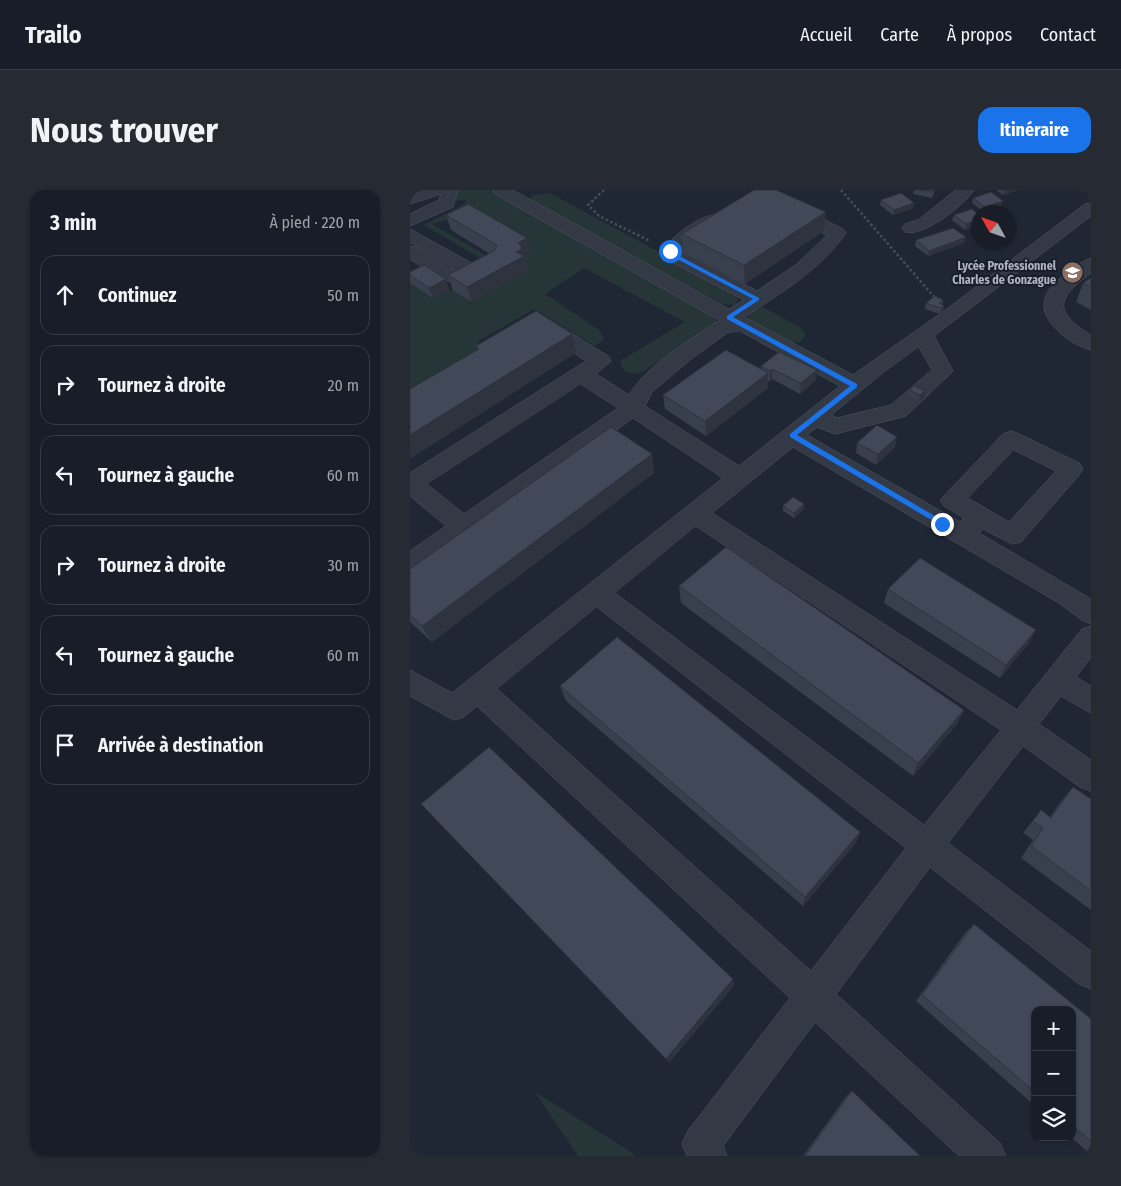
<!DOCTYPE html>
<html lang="fr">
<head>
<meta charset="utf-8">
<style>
  :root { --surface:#181d27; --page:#252a33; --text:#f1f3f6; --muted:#9fa2a7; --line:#363b44; --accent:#1a73e8 }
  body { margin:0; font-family:"Fira Sans Condensed",sans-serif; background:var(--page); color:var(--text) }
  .controls { position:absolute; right:15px; bottom:15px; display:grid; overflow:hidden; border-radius:10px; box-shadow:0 1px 4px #0004 }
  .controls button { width:45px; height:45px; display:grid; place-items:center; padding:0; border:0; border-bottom:1px solid var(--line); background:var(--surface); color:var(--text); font:25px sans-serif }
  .compass { position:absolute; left:561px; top:15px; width:45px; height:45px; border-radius:50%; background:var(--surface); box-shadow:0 1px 4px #0004; rotate:310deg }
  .stop { position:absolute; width:15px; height:15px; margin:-11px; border:4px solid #1a73e8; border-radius:50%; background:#fff }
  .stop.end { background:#1a73e8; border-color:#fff; box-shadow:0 1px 5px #0008 }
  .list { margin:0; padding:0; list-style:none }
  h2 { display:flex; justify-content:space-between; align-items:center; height:65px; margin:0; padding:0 20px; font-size:21px }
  h2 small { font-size:16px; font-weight:400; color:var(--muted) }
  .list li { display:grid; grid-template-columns:32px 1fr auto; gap:15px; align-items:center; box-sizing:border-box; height:80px; margin:0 10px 10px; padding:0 10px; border:1px solid var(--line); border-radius:15px }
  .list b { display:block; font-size:19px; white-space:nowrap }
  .list em { font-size:16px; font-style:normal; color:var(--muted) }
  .icon { flex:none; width:28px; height:28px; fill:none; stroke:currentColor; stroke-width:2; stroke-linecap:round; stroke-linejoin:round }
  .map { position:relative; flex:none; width:681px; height:966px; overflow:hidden; border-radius:15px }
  header { display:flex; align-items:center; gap:30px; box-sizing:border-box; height:70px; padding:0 25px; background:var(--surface); border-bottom:1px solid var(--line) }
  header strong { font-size:24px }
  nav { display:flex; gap:28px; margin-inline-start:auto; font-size:18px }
  .intro { display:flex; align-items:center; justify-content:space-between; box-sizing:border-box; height:120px; padding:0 30px }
  h1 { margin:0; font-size:35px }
  .button { padding:12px 22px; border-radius:15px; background:var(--accent); color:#fff; font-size:18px; font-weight:700 }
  main { display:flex; gap:30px; padding:0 30px }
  aside { flex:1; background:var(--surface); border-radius:15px; box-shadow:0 1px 4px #0004 }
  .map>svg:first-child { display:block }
  .green { fill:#253538 }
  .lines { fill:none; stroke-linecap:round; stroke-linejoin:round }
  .minor-casing { stroke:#515663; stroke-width:1 }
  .path { stroke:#415055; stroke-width:2.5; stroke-dasharray:2.5 2.5; stroke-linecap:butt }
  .minor { fill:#333945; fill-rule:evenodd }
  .wall { fill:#383f4d }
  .shaded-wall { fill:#2e333e }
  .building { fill:#414959; stroke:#2e333e }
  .route { fill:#1a73e8 }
  .labels { text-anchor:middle; stroke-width:4; stroke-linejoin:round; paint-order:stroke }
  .far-poi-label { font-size:12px; font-weight:bold; fill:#adb3c2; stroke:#191e29; text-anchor:end }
</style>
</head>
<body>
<header>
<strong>Trailo</strong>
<nav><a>Accueil</a><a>Carte</a><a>À propos</a><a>Contact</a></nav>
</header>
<div class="intro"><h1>Nous trouver</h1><a class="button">Itinéraire</a></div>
<main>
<aside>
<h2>3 min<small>À pied · 220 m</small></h2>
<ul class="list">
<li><svg class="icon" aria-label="ahead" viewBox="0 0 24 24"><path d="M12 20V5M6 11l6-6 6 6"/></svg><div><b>Continuez</b></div><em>50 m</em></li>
<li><svg class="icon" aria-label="right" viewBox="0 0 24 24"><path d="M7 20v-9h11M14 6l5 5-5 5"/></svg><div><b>Tournez à droite</b></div><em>20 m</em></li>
<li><svg class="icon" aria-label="left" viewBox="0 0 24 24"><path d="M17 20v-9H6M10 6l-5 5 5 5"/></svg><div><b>Tournez à gauche</b></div><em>60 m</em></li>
<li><svg class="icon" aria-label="right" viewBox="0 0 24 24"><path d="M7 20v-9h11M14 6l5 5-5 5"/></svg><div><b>Tournez à droite</b></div><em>30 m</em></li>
<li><svg class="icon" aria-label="left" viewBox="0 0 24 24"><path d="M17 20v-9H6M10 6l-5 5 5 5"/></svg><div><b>Tournez à gauche</b></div><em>60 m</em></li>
<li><svg class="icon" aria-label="arrive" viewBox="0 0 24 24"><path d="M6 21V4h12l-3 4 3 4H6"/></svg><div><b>Arrivée à destination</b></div></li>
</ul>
</aside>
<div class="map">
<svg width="681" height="966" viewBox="0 0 681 966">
  <rect width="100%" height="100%" fill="#202734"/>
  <path class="green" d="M45 0H80L171 53 300 123 308 132 232 182 224 184 214 181 210 171 275 132 174 78 135 104 189 140 194 149 185 156 124 119 67 152 88 166 0 223V83L43 101 62 112 117 81 54 25 22 34 77 66 75 71 14 35 55 14 56 10 40 11Z
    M140 3 325 103 328 110 325 115 313 114 120 12 122 5Z
    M353 117 391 138 396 145 390 152 379 153 337 132 339 123Z
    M125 902 215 958 226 966H168Z"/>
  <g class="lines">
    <defs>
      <path id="minor" d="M6 0H48L43 17 0 36V24L29 10 31 4 0 14V3Z
        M83 0H103L319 119 334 110 262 72 251 61C260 48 294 21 310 25L313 29 310 33 270 60 347 101 387 74 417 45 374 24 371 20 374 16H386L433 39 436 43C410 80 371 103 334 127L443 185 537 119 675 14 681 13V26L524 146 543 181 496 226 425 244 407 237 397 245 550 332 554 328 534 316 530 310 593 244 601 241 609 244 669 273 673 279 669 285 611 352 602 354 573 339 569 343 681 409V434L672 430 649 413 383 257 302 323 607 520 672 439 681 436V467L666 487 681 496V523L651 506 629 534 681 570V601L670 597 613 556 538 653 681 761V799L669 794 520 677 426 804 590 953 596 966H549L405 832 313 956 317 966H277L272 954 278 941 380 808 67 516 54 527 44 530 0 506V480L42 503 313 288 223 228 9 381 0 384V361L36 336 0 306V283L176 171 126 138 123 134 126 130 133 128 140 130 198 166 201 171 186 184 219 205C236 176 277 152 305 133L311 131 85 4ZM330 141 430 196 329 276 235 216 242 202 281 169 317 143ZM509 157 522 180 481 215 427 228 421 225 475 181ZM171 194 208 218 54 324 17 294ZM604 260 646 281 599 332 558 308ZM286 336 591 540 514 635 205 403ZM187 417 496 658 401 781 87 499Z
        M546 0H564C553 16 514 47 495 42L492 38 495 34 508 30Z
        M0 39 63 74 65 78C45 107 20 82 0 69V56L6 57 40 79 43 78 0 52Z
        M681 68V83C647 108 642 121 681 145V160C663 156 632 134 634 113 635 100 648 90 658 82 665 77 672 71 681 68Z"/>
    </defs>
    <use href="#minor" class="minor-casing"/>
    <path class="path" d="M194 0 178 15 189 26 240 51
      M431 0 526 109"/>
    <use href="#minor" class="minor"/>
  </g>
  <path class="wall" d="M504 0H525L522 8 503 4Z
    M586 0H608L593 5Z
    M563 8 591 16 574 22 562 13Z
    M471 10 503 18 483 25 470 15Z
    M568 24V35L555 40 542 30 544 25Z
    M36 25 121 63 114 67 118 81 62 112 43 101 38 85 80 64 41 40Z
    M414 41 335 94 273 63 272 44Z
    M556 47 554 53 518 66 505 56 506 50Z
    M0 82 39 99 23 108 1 94 0 92Z
    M681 88V120L666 112 673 93Z
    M533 110 532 115 534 116 533 121 530 124 515 119 516 113Z
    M351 176 406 190 390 204 362 189 360 191H358V198L296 246 255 219 253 205 351 179Z
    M499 200 514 207 509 211 498 205Z
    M447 253 485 257 466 275 446 263Z
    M242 264 244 283 22 452 0 432V379Z
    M394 314V319L384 328 373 321V316Z
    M269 396 547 534 503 586 271 413Z
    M478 399 619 453 590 488 474 413Z
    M150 496 450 642 446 653 393 716 156 511Z
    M663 597 681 609V720L611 668 623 650 613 643 631 620 640 627 652 610Z
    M564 734 681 829V965L661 947H662V820H625V916L506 811 555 743Z
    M442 901 510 966H393L438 904Z"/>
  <path class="shaded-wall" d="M595 0H608L593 5Z
    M593 11 591 16 574 22 575 17Z
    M504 13 503 18 483 25 484 20Z
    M416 22 414 41 335 94 334 75Z
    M568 30V35L555 40 556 34Z
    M556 47 554 53 518 66 519 61Z
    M117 48 121 63 114 67 118 81 62 112 57 97 106 62 108 53Z
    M36 89 39 99 23 108 19 98Z
    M534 116 533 121 530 124 531 118Z
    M162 144 166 163 0 269V245Z
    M362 179V189L360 191V181Z
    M407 180 406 190 390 204 391 193Z
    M358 183V198L296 246 295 231Z
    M515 201 514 207 509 211 510 205Z
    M487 247 485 257 466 275 468 264Z
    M242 264 244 283 22 452 12 436Z
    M394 314V319L384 328V323Z
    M626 440 619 453 590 488 596 475Z
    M554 520 547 534 503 586 508 573Z
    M450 642 446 653 393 716 395 707Z
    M323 789 324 796 259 873 256 869Z"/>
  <path class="building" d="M344 0H366L416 22 334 75 272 44Z
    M510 0H524L523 2Z
    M581 2 593 11 575 17 563 8Z
    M491 3 504 13 484 20 471 10Z
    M58 14 117 48 108 53 111 55V60L106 62 114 66 57 97 38 85 84 61 87 55 36 25Z
    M562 19 568 24V30L556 34 544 25Z
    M543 38 556 47 519 61 506 50Z
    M14 75 36 89 19 98 0 85V82Z
    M681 88V97L673 93Z
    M525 106 533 110 529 113 534 116 531 118 516 113Z
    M126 121 162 144 0 245V199L69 159 66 156Z
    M316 160 358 183 295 231 253 205Z
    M369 162 407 180 391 193 362 179 360 181 351 176Z
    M504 196 515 201 510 205 499 200Z
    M467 235 487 247 468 264 447 253Z
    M201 237 242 264 12 436 0 425V379Z
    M383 307 394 314 384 323 373 316Z
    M316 357 554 520 508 573 269 396Z
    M510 368 626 440 596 475 478 399Z
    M207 447 450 642 395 707 150 496Z
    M79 557 323 789 256 869 11 614Z
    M663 597 681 609V701L621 656 633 638 623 631 631 620 641 628Z
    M564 734 681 829V951L662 935V820H625V902L512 805Z
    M442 901 510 966H395Z"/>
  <path class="route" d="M260 59 271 67 349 108V110L323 127 447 194V197L387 245 535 332V335H530L380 247V244L440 196 317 129V126L343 109 267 69 258 61Z"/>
  <defs>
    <symbol id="school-disc" viewBox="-11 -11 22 22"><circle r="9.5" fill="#8d6e63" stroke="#191e29"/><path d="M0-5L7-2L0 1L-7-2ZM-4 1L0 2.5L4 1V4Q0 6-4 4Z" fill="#fff"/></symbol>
  </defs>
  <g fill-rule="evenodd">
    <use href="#school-disc" x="650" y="70" width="25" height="25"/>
  </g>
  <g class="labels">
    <g class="far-poi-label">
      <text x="646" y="80">Lycée Professionnel<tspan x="646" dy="14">Charles de Gonzague</tspan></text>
    </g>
  </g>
</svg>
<div class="controls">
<button>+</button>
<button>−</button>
<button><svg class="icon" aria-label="layers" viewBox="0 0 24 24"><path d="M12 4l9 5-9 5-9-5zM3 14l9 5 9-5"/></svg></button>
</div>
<svg class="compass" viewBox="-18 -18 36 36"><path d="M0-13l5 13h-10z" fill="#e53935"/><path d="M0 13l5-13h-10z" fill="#9fa2a7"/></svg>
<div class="stop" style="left:260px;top:61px"></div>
<div class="stop end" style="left:532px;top:334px"></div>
</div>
</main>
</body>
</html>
